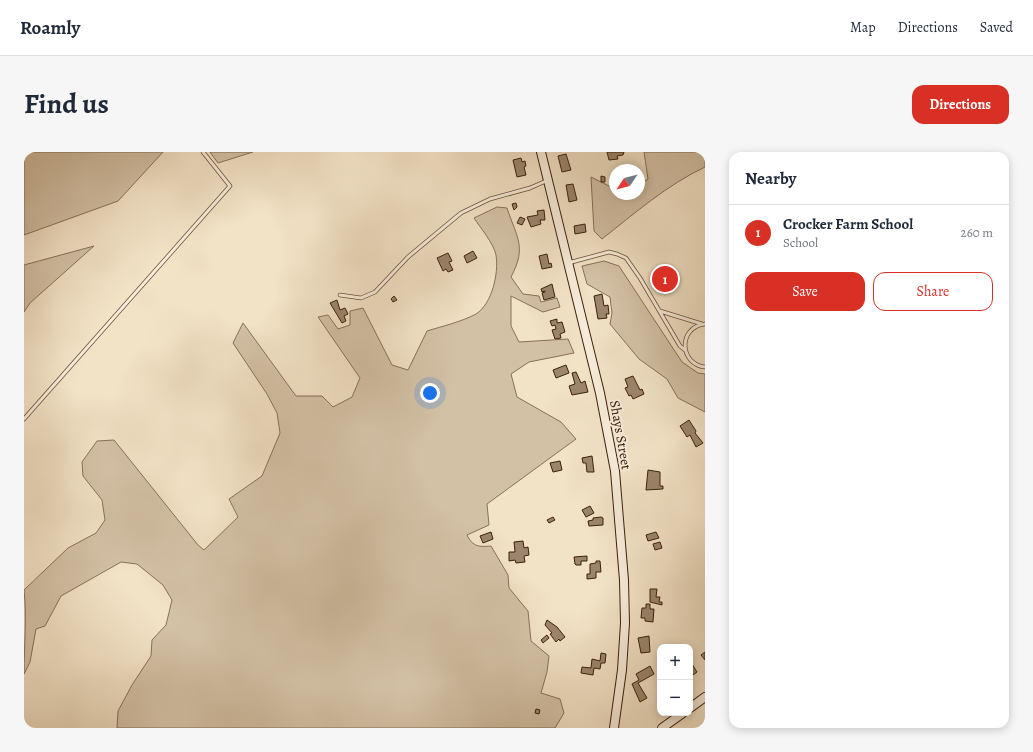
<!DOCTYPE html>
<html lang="en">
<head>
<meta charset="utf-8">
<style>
  :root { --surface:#fff; --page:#f6f6f7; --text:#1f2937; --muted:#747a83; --line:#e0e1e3; --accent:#d93025 }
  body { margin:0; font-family:Alegreya,serif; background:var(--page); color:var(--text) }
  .controls { position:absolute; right:12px; bottom:12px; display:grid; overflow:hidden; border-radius:8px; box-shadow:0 2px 10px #0003 }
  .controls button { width:36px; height:36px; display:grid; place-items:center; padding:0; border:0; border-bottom:1px solid var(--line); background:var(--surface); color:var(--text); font:20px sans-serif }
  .compass { position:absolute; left:585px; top:12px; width:36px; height:36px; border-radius:50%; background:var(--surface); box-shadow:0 2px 10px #0003; rotate:235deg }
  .you { position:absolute; left:406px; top:241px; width:14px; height:14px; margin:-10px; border:3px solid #fff; border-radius:50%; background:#1a73e8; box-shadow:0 0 0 6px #1a73e833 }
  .badge { display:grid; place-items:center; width:26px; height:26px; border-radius:50%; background:var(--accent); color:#fff; font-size:13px; font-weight:700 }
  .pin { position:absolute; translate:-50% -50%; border:2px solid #fff; box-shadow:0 1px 4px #0006 }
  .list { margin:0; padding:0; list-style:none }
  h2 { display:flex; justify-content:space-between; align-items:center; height:52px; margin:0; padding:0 16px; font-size:17px }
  h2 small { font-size:13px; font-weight:400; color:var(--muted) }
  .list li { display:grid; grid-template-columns:26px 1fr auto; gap:12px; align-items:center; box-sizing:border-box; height:56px; padding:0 16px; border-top:1px solid var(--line) }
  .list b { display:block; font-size:15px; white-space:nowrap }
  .list p { margin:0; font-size:13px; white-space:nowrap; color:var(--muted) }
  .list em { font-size:13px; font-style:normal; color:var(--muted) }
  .actions { display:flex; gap:8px; padding:12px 16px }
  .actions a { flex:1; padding:9px 0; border:1px solid var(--accent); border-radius:12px; text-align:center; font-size:14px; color:var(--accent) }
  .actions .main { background:var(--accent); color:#fff }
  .map { position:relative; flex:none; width:681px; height:576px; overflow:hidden; border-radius:12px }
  header { display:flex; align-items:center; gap:24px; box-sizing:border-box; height:56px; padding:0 20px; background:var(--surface); border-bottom:1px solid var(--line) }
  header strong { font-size:19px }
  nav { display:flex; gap:22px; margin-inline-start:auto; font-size:14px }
  .intro { display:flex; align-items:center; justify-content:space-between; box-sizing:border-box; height:96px; padding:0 24px }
  h1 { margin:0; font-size:28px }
  .button { padding:10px 18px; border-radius:12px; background:var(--accent); color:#fff; font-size:14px; font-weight:700 }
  main { display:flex; gap:24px; padding:0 24px }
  aside { flex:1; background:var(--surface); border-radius:12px; box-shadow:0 2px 10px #0003 }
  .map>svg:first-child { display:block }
  .green { fill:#d3c1a6; stroke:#887058 }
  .building { fill:#9b856c; stroke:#3c200b }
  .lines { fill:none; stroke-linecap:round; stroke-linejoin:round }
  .service-casing { stroke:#6a503a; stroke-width:4.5 }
  .secondary-casing { stroke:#3c200b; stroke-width:10 }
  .service { stroke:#f7ecda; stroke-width:3 }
  .secondary { stroke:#f7ecda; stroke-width:8 }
  .labels { text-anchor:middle; stroke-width:4; stroke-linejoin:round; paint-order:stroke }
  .street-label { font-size:14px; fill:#3c200b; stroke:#f7ecda }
</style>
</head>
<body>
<header>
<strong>Roamly</strong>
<nav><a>Map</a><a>Directions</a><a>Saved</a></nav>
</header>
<div class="intro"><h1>Find us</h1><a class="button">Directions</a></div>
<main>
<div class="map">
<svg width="681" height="576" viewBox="0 0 681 576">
  <rect width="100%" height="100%" fill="#f2e2c6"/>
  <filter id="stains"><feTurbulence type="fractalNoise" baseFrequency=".005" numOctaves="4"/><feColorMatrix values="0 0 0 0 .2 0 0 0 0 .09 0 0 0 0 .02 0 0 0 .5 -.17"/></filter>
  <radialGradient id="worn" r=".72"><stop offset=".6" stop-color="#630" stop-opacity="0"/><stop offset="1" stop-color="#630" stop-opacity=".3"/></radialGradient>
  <path class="green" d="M0 0H139L94 49 0 83Z
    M186 0H229L194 11Z
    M620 0H681V15C643 33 611 61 578 87L570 79 567 25 591 37V42H615V33L624 27Z
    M473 55 483 56C493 86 503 95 487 125L499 142 515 144 517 150 533 146 536 155 519 160 487 144V174L495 190 544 187 550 201 505 210 487 222 493 245 537 270 552 287 463 352 465 373 443 383C449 395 455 395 467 394L484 423 485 436 504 459 507 489 525 504 523 520 517 541 536 547 540 561 531 576H93L94 559 108 533 127 504 128 488 142 473 148 448 139 433 113 412 97 410 37 444 21 474 12 477 6 510 0 522C0 494 3 465 0 438L44 396 72 381 81 368 78 348 59 324 58 310 73 289 90 288 174 393 180 398 214 365 205 347 238 324 256 281 253 261 243 242 209 191 219 171 272 244H298L309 255 328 245 336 226 294 165 304 163 314 177 326 173V159L339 156 368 213 384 218 403 179C419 174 437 170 452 162 468 152 475 121 472 103 470 92 456 75 450 66Z
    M70 94 6 151 0 160V113Z
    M580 109 595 114 658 210 674 221 681 222V260L654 246 643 227 615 207 586 172 588 161 586 145 563 132 558 114Z"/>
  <path class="building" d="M583 0H600L599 3 593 4 594 7 585 8Z
    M542 2 547 18 538 20 534 4Z
    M497 6 498 10 501 9 502 14 500 15 502 23 493 25 489 8Z
    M577 24 581 25V30H577Z
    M549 32 553 48 545 50 542 33Z
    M492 51 493 55 490 58 488 52Z
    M520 58 521 68H516L517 72 507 75 503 65 514 63 513 59Z
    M496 65 501 67 498 73 493 71Z
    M561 72 562 80 551 82 550 74Z
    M449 99 453 106 443 111 440 104Z
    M424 101 428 109 425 110 429 118 424 120 422 117 419 119 413 106Z
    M523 102 525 112 527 111 528 115 518 117 515 104Z
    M528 132 531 145 520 148 518 141 521 140V139L518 140 517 137Z
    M578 142 580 154 584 153 585 162H582L583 166 574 167 570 144Z
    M370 144 373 148 369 150 367 147Z
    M313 148 316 158 321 156 324 162 320 164 322 169 318 171 306 151Z
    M533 167V171L538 170 541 180 536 182 537 186 531 187 528 178 532 177 531 173 528 174 526 169Z
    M542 213 545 221 532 226 529 218Z
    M552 220 557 231 561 229 564 240 548 243 545 234 551 232 548 221Z
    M609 224 616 238 618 237 620 242 609 247 607 243 605 244 601 236 604 235 601 227Z
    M665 268 672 279 671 281 679 291 672 295 666 283 663 285 656 274Z
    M568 304 570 320H563L562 311H559L558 306Z
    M536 309 538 318 529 320 526 311Z
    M624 318 636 320V334H639V337L622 338Z
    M566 354 570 361 562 365 558 358Z
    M529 365 531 368 525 371 523 368Z
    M577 365 579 366V373L565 374 564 369 569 368V366Z
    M467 380 469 387 459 391 456 384Z
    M632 380 635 386 624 389 622 383Z
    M499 389 500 396 504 395 505 403 500 404 501 410 492 411 491 408 485 409V400H491L490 390Z
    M636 390 638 396 631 398 629 392Z
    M563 404V409H557V413H552L551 412 550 405Z
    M572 409H576L577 420H572V426L563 427V422H566V412L572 411Z
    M626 437H633L632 445H636L635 450H638V453L626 450Z
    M622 452H626V457H630L629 470 621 469V466H617L618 456H622Z
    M523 468 533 475 541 485 536 489 535 487 532 490 526 482 528 481 521 473Z
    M523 483 525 486 519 491 517 488Z
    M625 484 626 500 617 501 614 486Z
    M681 500V508L677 503Z
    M577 501 582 502 581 511H577L576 517 570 516 569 523 557 521 558 515 567 516 568 507 576 509Z
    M666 509 673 520 666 525Z
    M626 514 630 522 614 531 623 546 616 550 608 532 615 528 612 522Z
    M512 557 516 558 515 562 511 561Z"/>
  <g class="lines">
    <defs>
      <path id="service" d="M544 111 585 100 593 102 602 106 616 126 656 194 661 198
        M316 143 337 146 351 140 384 105 437 61 466 47 506 36 522 29
        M636 159 678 172
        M681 172C654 175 655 212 681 215
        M0 267 206 34 179 0"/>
      <path id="secondary" d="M517 0 576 241 591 319 600 428 601 471 598 518 590 576
        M666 556 681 545
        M638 576 659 561"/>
    </defs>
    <use href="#service" class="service-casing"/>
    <use href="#secondary" class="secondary-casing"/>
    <use href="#service" class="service"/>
    <use href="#secondary" class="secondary"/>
  </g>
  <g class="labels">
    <g class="street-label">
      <text transform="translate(597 283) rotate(80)" y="5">Shays Street</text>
    </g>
  </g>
  <rect width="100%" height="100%" filter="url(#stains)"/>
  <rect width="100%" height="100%" fill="url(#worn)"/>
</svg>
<div class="controls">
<button>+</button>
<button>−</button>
</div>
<svg class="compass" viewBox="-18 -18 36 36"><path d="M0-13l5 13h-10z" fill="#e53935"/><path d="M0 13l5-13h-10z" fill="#747a83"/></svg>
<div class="you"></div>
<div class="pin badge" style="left:641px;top:127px">1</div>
</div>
<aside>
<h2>Nearby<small></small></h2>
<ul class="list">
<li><span class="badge">1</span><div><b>Crocker Farm School</b><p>School</p></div><em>260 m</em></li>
</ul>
<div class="actions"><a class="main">Save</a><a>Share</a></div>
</aside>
</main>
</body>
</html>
